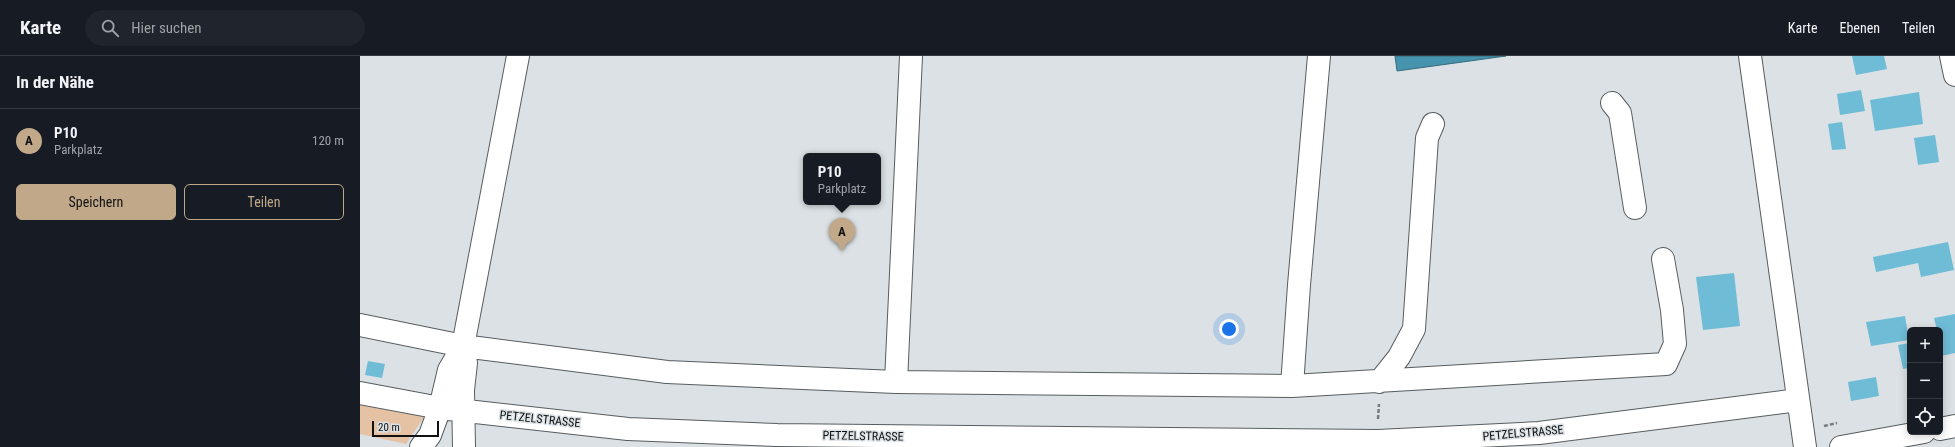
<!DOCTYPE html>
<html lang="de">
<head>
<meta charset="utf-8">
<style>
  :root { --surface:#171b24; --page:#20242c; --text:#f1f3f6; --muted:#9ea1a6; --line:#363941; --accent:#c1a889 }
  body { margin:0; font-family:"Roboto Condensed",sans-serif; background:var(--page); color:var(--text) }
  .controls { position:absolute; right:12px; bottom:12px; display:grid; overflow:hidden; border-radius:6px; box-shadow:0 2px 10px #0003 }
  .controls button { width:36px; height:36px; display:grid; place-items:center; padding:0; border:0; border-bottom:1px solid var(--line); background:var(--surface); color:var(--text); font:20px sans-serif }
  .scale { position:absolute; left:12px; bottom:10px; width:67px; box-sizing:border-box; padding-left:4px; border:2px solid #0f1112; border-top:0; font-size:11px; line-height:14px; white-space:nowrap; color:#0f1112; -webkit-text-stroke:3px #dbe1e4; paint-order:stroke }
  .you { position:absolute; left:869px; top:273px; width:14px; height:14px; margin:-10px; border:3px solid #fff; border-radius:50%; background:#1a73e8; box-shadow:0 0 0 6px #1a73e833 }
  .badge { display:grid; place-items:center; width:26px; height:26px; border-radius:50%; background:var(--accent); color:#111; font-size:13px; font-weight:700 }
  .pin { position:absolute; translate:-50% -33px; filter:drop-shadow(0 1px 2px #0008) }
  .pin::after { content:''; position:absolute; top:21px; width:14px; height:12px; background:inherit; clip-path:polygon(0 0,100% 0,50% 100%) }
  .popup { position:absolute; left:443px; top:97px; width:78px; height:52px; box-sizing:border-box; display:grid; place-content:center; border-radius:6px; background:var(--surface); filter:drop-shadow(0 1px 3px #0005); font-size:13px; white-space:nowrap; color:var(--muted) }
  .popup b { font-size:15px; color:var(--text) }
  .popup::after { content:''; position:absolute; left:50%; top:100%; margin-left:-8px; border:8px solid transparent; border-top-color:var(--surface) }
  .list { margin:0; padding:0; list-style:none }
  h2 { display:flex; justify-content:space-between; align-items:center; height:52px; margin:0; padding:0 16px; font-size:17px }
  h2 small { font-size:13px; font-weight:400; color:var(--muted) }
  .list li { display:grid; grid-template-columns:26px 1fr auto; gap:12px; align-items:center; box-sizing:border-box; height:64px; padding:0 16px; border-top:1px solid var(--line) }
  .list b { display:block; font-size:15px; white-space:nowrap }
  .list p { margin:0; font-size:13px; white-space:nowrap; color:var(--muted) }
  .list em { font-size:13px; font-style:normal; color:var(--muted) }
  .actions { display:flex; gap:8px; padding:12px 16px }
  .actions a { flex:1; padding:9px 0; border:1px solid var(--accent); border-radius:6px; text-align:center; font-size:14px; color:var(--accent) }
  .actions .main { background:var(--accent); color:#111 }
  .icon { flex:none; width:22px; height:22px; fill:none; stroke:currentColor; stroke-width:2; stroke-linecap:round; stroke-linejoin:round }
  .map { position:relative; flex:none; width:1595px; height:391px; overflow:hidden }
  header { display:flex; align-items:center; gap:24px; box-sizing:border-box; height:56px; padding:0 20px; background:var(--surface); border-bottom:1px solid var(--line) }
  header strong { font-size:19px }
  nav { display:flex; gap:22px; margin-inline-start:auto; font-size:14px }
  .search { width:280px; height:36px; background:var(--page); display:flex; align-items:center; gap:10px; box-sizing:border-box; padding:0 14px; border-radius:22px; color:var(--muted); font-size:15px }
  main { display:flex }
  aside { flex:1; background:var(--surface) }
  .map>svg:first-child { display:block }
  .green { fill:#e6c2a4 }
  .water { fill:#4593ac; stroke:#356c7e }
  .building { fill:#6fbcd6 }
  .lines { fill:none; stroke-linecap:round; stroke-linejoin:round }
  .minor-casing { stroke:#575d5f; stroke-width:24 }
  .major-casing { stroke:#575d5f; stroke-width:24 }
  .path { stroke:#777b7d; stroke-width:2.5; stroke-dasharray:4 2; stroke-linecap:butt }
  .minor { stroke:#fff; stroke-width:22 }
  .major { stroke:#fff; stroke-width:22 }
  .labels { text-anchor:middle; stroke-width:3; stroke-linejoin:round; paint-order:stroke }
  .street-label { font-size:12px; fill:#0f1112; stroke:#dbe1e4 }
</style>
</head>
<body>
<header>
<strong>Karte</strong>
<div class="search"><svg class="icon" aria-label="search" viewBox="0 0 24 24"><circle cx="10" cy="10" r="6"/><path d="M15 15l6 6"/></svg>Hier suchen</div>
<nav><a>Karte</a><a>Ebenen</a><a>Teilen</a></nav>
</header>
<main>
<aside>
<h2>In der Nähe<small></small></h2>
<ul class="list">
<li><span class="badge">A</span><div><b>P10</b><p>Parkplatz</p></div><em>120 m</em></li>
</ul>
<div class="actions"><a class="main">Speichern</a><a>Teilen</a></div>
</aside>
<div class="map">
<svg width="1595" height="391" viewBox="0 0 1595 391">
  <rect width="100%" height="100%" fill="#dbe1e4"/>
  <path class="green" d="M0 349 64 361 46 388 0 378Z"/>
  <path class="water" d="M1035 0H1146L1037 15Z"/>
  <path class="building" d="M1492 0H1524L1527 13 1496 19Z
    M1501 34 1505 55 1480 59 1477 38Z
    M1559 36 1563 68 1515 75 1510 44Z
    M1482 66 1486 93 1472 94 1468 68Z
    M1575 79 1579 106 1558 109 1554 82Z
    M1588 186 1594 214 1561 221 1558 207 1516 216 1513 201Z
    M1374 217 1380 270 1343 274 1336 221Z
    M1595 258V297L1581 300 1582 306H1580V274H1577L1574 262Z
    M1545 260 1549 284 1511 290 1506 266Z
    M1550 287V312L1543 313 1538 289Z
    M8 305 25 308 22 322 5 319Z
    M1516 321 1519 340 1491 345 1488 326Z"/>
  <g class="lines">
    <defs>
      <path id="minor" d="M1390 0 1445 391
        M1591 0 1595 19
        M1252 47 1260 57 1275 152
        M0 269 103 290 307 316 536 326 932 330 1306 308 1315 288 1312 254 1303 203
        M103 290 106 307 103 334 104 391
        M536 326 551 0
        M1019 326 1039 301 1054 273 1067 82 1073 68
        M932 330 939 229 959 0
        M0 337 80 352 268 373 417 379 1018 385 1179 377 1438 344
        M61 391 70 379 80 352 89 314 103 290 158 0"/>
      <path id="major" d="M1580 373 1595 370
        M1481 391 1564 376"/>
    </defs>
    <use href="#minor" class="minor-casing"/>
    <use href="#major" class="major-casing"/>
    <path class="path" d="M1018 363 1019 348
      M1464 370 1477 367"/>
    <use href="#minor" class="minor"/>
    <use href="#major" class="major"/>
  </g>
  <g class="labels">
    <g class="street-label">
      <text transform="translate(180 363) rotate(6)" y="4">PETZELSTRASSE</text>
      <text transform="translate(1163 377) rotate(-5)" y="4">PETZELSTRASSE</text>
      <text transform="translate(503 380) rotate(1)" y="4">PETZELSTRASSE</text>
    </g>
  </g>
</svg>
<div class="controls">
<button>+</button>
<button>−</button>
<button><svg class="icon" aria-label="locate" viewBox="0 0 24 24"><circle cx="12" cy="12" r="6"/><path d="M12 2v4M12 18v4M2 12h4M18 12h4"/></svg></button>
</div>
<div class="scale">20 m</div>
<div class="you"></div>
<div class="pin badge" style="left:482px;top:195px">A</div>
<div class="popup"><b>P10</b>Parkplatz</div>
</div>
</main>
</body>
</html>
